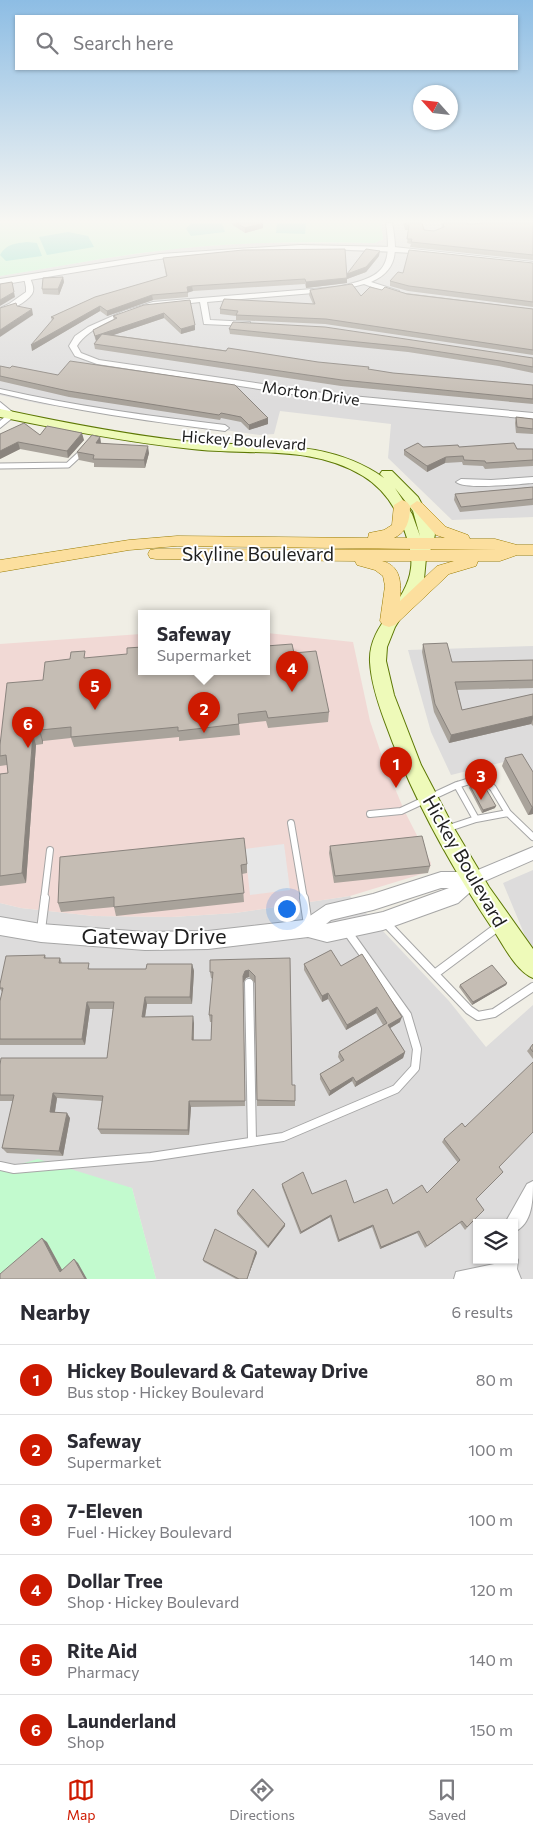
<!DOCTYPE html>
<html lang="en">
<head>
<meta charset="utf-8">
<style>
  :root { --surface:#fff; --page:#f2f2f3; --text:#2b2b33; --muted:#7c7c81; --line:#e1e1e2; --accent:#ce1a00 }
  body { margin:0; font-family:Commissioner,sans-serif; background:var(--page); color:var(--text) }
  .controls { position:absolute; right:15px; bottom:15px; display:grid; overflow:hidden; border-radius:0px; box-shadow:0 1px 4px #0004 }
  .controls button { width:45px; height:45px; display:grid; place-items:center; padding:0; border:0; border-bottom:1px solid var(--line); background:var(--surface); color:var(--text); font:25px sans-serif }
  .compass { position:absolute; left:413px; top:85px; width:45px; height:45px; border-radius:50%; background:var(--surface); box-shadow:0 1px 4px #0004; rotate:297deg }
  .you { position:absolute; left:286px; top:908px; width:18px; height:18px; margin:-12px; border:4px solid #fff; border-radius:50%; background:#1a73e8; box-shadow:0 0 0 8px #1a73e833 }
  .badge { display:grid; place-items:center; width:32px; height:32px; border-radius:50%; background:var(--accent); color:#fff; font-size:16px; font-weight:700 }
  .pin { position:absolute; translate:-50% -41px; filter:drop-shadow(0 1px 2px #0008) }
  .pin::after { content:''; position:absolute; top:26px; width:18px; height:15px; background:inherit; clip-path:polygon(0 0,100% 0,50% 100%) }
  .popup { position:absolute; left:138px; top:610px; width:132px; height:65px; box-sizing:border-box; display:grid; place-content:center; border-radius:0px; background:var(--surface); filter:drop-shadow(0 1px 4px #0005); font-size:16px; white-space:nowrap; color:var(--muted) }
  .popup b { font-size:19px; color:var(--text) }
  .popup::after { content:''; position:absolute; left:50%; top:100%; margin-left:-10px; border:10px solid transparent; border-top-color:var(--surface) }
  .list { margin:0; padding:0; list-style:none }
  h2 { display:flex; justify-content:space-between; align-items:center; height:65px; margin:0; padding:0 20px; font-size:21px }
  h2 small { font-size:16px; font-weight:400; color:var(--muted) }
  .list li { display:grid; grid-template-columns:32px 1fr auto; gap:15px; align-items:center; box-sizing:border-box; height:70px; padding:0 20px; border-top:1px solid var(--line) }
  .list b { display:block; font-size:19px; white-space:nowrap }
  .list p { margin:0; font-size:16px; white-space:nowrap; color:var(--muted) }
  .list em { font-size:16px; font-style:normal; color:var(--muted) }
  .icon { flex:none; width:28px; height:28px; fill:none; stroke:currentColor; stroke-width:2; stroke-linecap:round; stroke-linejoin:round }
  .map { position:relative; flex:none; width:533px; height:1279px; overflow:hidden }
  .search { position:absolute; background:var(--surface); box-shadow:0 1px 4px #0004; left:15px; right:15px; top:15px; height:55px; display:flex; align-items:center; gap:12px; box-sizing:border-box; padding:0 18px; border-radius:0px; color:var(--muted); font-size:19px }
  .sheet { height:485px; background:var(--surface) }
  nav { display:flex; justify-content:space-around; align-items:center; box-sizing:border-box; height:70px; border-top:1px solid var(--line); background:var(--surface); font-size:14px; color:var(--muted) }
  nav a { display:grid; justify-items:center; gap:2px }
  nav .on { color:var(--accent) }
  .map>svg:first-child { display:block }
  .residential { fill:#dddcdc; fill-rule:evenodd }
  .commercial { fill:#f1d9d5 }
  .park { fill:#c2face }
  .pitch { fill:#83dfc7 }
  .parking { fill:#e7e7e7 }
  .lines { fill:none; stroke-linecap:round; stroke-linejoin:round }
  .service-far2-casing { stroke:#a6a6a6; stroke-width:7 }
  .service-far1-casing { stroke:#a6a6a6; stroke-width:8 }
  .service-casing { stroke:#a6a6a6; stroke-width:10 }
  .minor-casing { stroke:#a6a6a6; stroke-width:2 }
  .tertiary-casing { stroke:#a6a6a6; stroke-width:2 }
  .secondary-casing { stroke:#5d7804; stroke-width:2 }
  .primary-casing { stroke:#9a7b00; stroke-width:1 }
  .service-far2 { stroke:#fff; stroke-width:5 }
  .service-far1 { stroke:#fff; stroke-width:6 }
  .service { stroke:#fff; stroke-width:8 }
  .minor { fill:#fff; fill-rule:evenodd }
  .tertiary { fill:#fff; fill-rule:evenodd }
  .secondary { fill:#eefab9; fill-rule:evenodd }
  .primary { fill:#fcdf9e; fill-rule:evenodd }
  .wall { fill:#a9a39b }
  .shaded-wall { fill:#8a847e }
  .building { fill:#c5bdb4; stroke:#8a847e }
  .labels { text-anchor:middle; stroke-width:4; stroke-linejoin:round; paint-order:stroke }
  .far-street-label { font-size:16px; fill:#1f1f1f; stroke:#fff }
  .street-label { font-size:19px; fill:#1f1f1f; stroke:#fff }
  .near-street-label { font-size:22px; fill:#1f1f1f; stroke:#fff }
</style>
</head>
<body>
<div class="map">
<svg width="533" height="1279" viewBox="0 0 533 1279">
  <rect width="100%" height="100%" fill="#f0eee5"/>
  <path class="residential" d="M381 223H533V517L452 520 388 458 391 424 280 411 274 434 260 435 41 404 0 395V276L107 258 180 248 250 243H375L383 239Z
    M533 646V779L520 758 451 775 431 732 408 650Z
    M533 870V955L503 883Z
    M350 896 449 1001 486 1047 533 1005V1279H156L132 1188 0 1170V903L21 908 94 916 172 917 235 913ZM477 1223H514V1260H477Z"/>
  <path class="commercial" d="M267 633 353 642 370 721 384 762 404 810 431 863 430 868 425 873 350 896 235 913 172 917 94 916 21 908 0 903V644L141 634 142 672H266Z"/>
  <path class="park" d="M0 223H381L383 239 375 243C302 241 230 242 158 251 105 257 53 268 0 276Z
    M38 1159 132 1188 156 1279H0V1170Z"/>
  <path class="pitch" d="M191 223H222L225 232 191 236 186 229Z
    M277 223H306L305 234 276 233Z
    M68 232 88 236 94 247 47 255 39 237Z
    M27 242 37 243 42 256 6 261 0 255C6 244 16 243 27 242Z"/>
  <path class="parking" d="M284 844 290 890 250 895 245 849Z"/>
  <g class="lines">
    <defs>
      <path id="service-far2" d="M0 466 68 465 82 452"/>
      <path id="service-far1" d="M457 785 473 780H484L493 788 508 813
        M370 814 401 811 457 785 476 819 446 829
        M476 819 508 813 533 837
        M291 823 304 899
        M44 899 50 850"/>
      <path id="service" d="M304 898 308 925
        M385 922 469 1010 478 1016 494 1013 533 987
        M41 930 45 898
        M436 973 499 926
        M249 983 252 1141
        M0 1166 14 1169 151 1157 283 1137 396 1089 415 1068 417 1049 407 1015 347 931"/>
      <path id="minor" d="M386 223H392C397 249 399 270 371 282L399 291V295H393L364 284 337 291 207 302 210 320 250 322V326H247L204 324 200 302C185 304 169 304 154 306 131 310 88 327 77 346L81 353 99 360 330 394 533 413V419L330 400 97 364 75 356 69 346 75 336 88 327 124 311 153 302 337 287C382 277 393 271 386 223Z
        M27 276 30 278C32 283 35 289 32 294 26 303 10 310 0 313V308L9 304 26 292V287L24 278Z
        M0 389C74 406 149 416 225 425L229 428 225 431C149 421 74 411 0 393Z
        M0 402 16 415 0 428V421L7 415 0 409Z
        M533 477V483C518 484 466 490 456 482L461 479 491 480Z
        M533 847V860L471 887 466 885 464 880 466 875Z
        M533 1181C533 1199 533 1224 514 1232V1223H505L527 1184Z
        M514 1253 518 1260 517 1269 521 1279H454L456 1272 499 1263 500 1260H514Z"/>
      <path id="tertiary" d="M300 245 394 247 533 262V266C424 251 315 244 205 254 136 260 69 274 0 285V279L160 254Z
        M441 872H471L477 874 480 880 477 886 458 903 383 930 327 942 308 937 208 949 145 950 41 942 0 935V917L41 924 145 932 208 931 304 920 326 905 373 894ZM441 888H449L383 912 326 924 331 920 373 910Z"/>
      <path id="secondary" d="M0 409C61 422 122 434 184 441 253 449 323 435 384 478L380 474 382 471H392L418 497 432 523 435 534 433 545 426 558 424 579 395 627 387 647 386 661 394 695 421 765 455 830 489 887 533 949V978C516 971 504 946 494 931 451 867 411 795 385 722 378 703 371 682 370 662 368 624 407 604 411 568 413 554 407 536 401 522 393 503 381 487 363 476 310 444 250 456 192 449 127 442 63 430 0 417ZM395 488 413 511 420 536 412 514Z"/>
      <path id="primary" d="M402 500 407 502 410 506 417 501 422 503 446 527 468 535 470 539H495L517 545H533V555H517L500 561H478L476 566 449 574 395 625 389 627 383 625 380 621 385 586 383 576 375 570 357 565 355 561 156 559 150 558 148 554 150 550 156 549 499 550 177 546 129 550 0 572V560L129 540 177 536 368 538 369 533 384 530 392 525 394 505ZM410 506 436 535 445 538H394C407 532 410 520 410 506ZM382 561H454L437 566 400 601C401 584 402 566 382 561Z"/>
    </defs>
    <use href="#service-far2" class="service-far2-casing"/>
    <use href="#service-far1" class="service-far1-casing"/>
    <use href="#service" class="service-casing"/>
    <use href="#minor" class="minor-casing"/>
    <use href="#tertiary" class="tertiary-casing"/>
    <use href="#secondary" class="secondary-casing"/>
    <use href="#primary" class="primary-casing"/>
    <use href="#service-far2" class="service-far2"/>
    <use href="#service-far1" class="service-far1"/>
    <use href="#service" class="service"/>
    <use href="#minor" class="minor"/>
    <use href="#tertiary" class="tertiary"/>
    <use href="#secondary" class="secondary"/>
    <use href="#primary" class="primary"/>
  </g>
  <path class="wall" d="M232 223H263V228L245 233 233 225Z
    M403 223H422L424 230 434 231 442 228 441 223H466L469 224 485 223H484H533V260L410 247 411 244 407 243 409 230H405Z
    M379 256 366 272 347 279V283L306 288 305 284 193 291 188 292V297L153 300 107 316 100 311 32 351 52 321 51 317 166 276 163 258 347 276V274Z
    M533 263V307L408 291 390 286V281L403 273Z
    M63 277 64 282 59 295 43 294 42 289Z
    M310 290 361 296 382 290 533 309V355L325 324 236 320V316L220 314V309L313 304 309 295Z
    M190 300 195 330 181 334 164 318 113 335 393 373 533 385V404L341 386 95 349 94 344 96 341 94 335 93 330 114 320 113 316Z
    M229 329 533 358V373L499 366 408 352 230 334Z
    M0 366 10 368 268 418V424L249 430 241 422 221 418 220 420 69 397 0 381Z
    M516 417 533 419V434L516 433 515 423Z
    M0 434 40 435 84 440 68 458 20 449 0 459Z
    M100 437 101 443 149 453 145 468 94 467V463L79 460 77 452Z
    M423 447 533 449V466L485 469 483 466 463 465 462 462 445 463 427 472 404 455V450Z
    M533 487V505L460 512 454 500 455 494Z
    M423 644 452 662 533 660V688L457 690 462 710 533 694V726L531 724 449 743 434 712 422 652Z
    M294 653 329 712 328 722 268 728 266 721 239 724 240 735 179 741V737L74 747 71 738 43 741V744L36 745 26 883 0 886V774L8 773 7 765 0 766V745L43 680 86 658 142 672Z
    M505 758 533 772V814L528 815 502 766Z
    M470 786 495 808 482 813 469 788Z
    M330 846 430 866 428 873 334 883 329 853Z
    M60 857 247 864V873L242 874 244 902 116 916 114 907 61 912 58 903Z
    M45 955 46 958H60L62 963 91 969H146L192 964 194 971 192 1004H147L145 1017 194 1023V1040H211L212 1022H210L209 1015 213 979 211 978 210 972 290 958 292 1085 295 1101V1106H257L255 983 249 977 246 978 243 983 245 1106 191 1107 189 1135 101 1134 98 1129 102 1101 57 1098 55 1112 70 1118 63 1156 7 1153 2 1148 13 1101H0V1065L107 1058 113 1009H90L85 1045H0V1001L2 992 0 989V984Z
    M304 964 341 966 400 1022 390 1028 405 1052 403 1058 355 1087 352 1081 329 1096 320 1079V1074L341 1062 338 1057 339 1052 383 1025 376 1013 346 1030 328 999 322 1002 304 970Z
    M507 983 506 985 472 1005 459 987 460 985Z
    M533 1044V1059L527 1051Z
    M465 1127 499 1167 476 1199 484 1210 465 1230 460 1223 425 1248 417 1233 380 1249 372 1227 338 1242 330 1217 300 1234 282 1187V1184L312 1194 354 1203 393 1204 427 1193 458 1163 442 1142 444 1139Z
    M237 1211 285 1224V1226L268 1248 237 1214Z
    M256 1251 257 1253 247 1279H236L204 1262 203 1260Z"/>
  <path class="shaded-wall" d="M263 223V228L245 233V228Z
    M380 251 379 256 366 272 347 279V283L306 288V282L347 278V274Z
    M63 277 64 282 59 295 58 289Z
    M192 286 193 291 187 293V287Z
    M14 292 15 297 0 306V300Z
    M152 295 153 300 107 316V311Z
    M100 306V311L32 351 31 345Z
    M32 309 33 315 0 337V330Z
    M164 313V318L96 341 95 336Z
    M195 325V330L181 334V329Z
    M268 418V424L249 430V425Z
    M82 433 84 440 68 458 67 451Z
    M100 437 101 444 96 443Z
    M18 442 20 449 0 459V451Z
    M148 446 149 453 145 468 144 460Z
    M446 457 445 463 427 472V466Z
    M533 716V719L531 724 449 743 451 735Z
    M40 730 43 741V744L40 734Z
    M33 734 36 745 26 883 22 873Z
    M496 806 495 808 482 813 483 810Z
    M532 807H533V814L528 815Z
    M192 964 194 971 192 1004 190 997Z
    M249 970V977L246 978 243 983 245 1106 243 976 245 971Z
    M507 983 506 985 472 1005 473 1002Z
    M328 993V999L322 1002V996Z
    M145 997 147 1004 144 1023 142 1017Z
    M87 1002 90 1009 85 1045 82 1039Z
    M377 1007 376 1013 346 1030 347 1025Z
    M193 1016 194 1023 193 1047 192 1040Z
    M402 1017 400 1022 387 1030 388 1025Z
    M405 1052 403 1058 355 1087 356 1082Z
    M353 1077 352 1081 329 1096 330 1091Z
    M53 1093 57 1098 54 1117 50 1112Z
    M189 1101 191 1107 189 1135 188 1130Z
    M67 1113 70 1118 63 1156 59 1151Z
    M331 1215 330 1217 300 1234 301 1232Z
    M285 1224V1226L268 1248V1246Z
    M373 1225 372 1227 338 1242 339 1240Z
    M419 1231 417 1233 380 1249 381 1247Z
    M42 1238 47 1242 65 1275 60 1272Z
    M256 1251 257 1253 247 1279Z
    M74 1259 78 1263 87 1279H85Z"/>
  <path class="building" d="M236 223H263L245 228Z
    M405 223H422L424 230 434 231 444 227 443 223H466L469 224 487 223H533V255L411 242 412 239H407L409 225H406Z
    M345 249 347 278 306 282 305 279 192 286 187 287 188 292 152 295 107 311 100 306 31 345 54 318 51 317 95 297 167 276 163 258 243 250Z
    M366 249 380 251 366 267 347 274Z
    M409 250 533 263V302L409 286 390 281 398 272 403 273Z
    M63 277 58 289H42L43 278Z
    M12 282 14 292 0 300V284Z
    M352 284 361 296 370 287 382 290 385 287 407 294 533 309V350L326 319 236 315 238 311 220 309 224 299 315 304 310 290Z
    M190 300 195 325 181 329 164 313 95 336 93 330 117 318 113 316 144 305Z
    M16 303 17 306 32 309 0 330V308Z
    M233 322 325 327 533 358V367L500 361 408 347 229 329Z
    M102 334 226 351 228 348 318 362 369 367 368 369 393 373 533 385V399L342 380 94 344Z
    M70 361 235 385 268 418 249 425 241 417 221 413 219 415 68 391 0 376V366L10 368 12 366 58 375Z
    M516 417 533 419V429L517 427Z
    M24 423 40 435 47 426 82 433 67 451 18 442 0 451V434Z
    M92 435 100 437 96 443 148 446 144 460 93 459 94 455 77 452Z
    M418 443 423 447 458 445 459 447 514 443 517 449H533V460L486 463 485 461 464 460 463 456 446 457 427 466 404 450Z
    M533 487V499L461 507 455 494Z
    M447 643 452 662 533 660V680L455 682 462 710 533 694V716L451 735 435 704 423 644Z
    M292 644 294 653 316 651 329 712 268 718 266 711 238 714 239 724 178 731V727L71 737V727L40 730V734H33L22 873 0 876V774L8 773 6 755 0 756V745L7 683 43 680 45 662 70 659 71 652 85 651 84 658 127 654V648L142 647V672H266V646Z
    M522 754 533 772V807H532L505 758Z
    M482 782 496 806 483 810 470 786Z
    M422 836 430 866 335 876 330 846Z
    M244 838 247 864 241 865 244 893 114 907V897L58 903 60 857Z
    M331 950 341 966 362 954 402 1017 388 1025 405 1052 356 1082 353 1077 330 1091 320 1074 344 1060 339 1052 387 1023 377 1007 347 1025 328 993 322 996 304 964Z
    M45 955 44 958H60L59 963H89L88 969H146L147 964H192L190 997H145L142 1017 193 1016 192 1040H211L212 1015H209L213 972H210V960L290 958 292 1085H295V1101L257 1100 255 976 249 970 245 971 243 976 245 1101H189L188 1130 98 1129 103 1096 53 1093 50 1112 67 1113 59 1151 2 1148 14 1095H0V1065L1 1058H107L114 1002H87L82 1039H0V1001L3 988H0V984L6 956Z
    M492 965 507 983 473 1002 460 985Z
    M533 1044V1052L530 1048Z
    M533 1062V1132L499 1167 503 1172 476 1199 484 1210 467 1227 462 1221 427 1246 419 1231 381 1247 373 1225 339 1240 331 1215 301 1232 282 1184 303 1172 312 1194 346 1180 354 1203 387 1189 393 1204 422 1185 427 1193 460 1160 444 1139 462 1123 465 1127Z
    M253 1189 285 1224 268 1246 237 1211Z
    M215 1229 256 1251 247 1279H239L203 1260Z
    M42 1238 60 1272 74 1259 85 1279H0V1274Z"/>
  <linearGradient id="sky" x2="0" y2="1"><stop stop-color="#8dbde4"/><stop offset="0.55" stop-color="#f8f7f3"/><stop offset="1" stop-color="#f8f7f3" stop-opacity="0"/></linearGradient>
  <rect width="533" height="402" fill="url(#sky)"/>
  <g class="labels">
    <g class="far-street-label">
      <text transform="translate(311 393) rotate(8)" y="6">Morton Drive</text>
      <text transform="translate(244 440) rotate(4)" y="6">Hickey Boulevard</text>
    </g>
    <g class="street-label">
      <text x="258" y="561">Skyline Boulevard</text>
      <text transform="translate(465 861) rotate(60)" y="7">Hickey Boulevard</text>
    </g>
    <g class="near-street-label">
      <text x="154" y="944">Gateway Drive</text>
    </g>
  </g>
</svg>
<div class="controls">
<button><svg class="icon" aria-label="layers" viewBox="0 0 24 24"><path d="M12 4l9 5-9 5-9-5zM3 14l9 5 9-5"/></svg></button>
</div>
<svg class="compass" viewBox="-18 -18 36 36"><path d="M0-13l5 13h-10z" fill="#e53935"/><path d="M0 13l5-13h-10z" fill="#7c7c81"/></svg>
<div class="you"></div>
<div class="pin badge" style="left:396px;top:788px">1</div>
<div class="pin badge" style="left:204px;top:733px">2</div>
<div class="popup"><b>Safeway</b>Supermarket</div>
<div class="pin badge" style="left:481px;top:800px">3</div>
<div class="pin badge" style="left:292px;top:692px">4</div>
<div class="pin badge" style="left:95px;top:710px">5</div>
<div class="pin badge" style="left:28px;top:748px">6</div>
<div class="search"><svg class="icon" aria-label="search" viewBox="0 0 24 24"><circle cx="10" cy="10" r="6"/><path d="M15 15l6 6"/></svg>Search here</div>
</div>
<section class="sheet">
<h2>Nearby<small>6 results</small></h2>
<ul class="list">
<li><span class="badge">1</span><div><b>Hickey Boulevard &amp; Gateway Drive</b><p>Bus stop · Hickey Boulevard</p></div><em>80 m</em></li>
<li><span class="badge">2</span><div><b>Safeway</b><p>Supermarket</p></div><em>100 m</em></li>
<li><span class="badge">3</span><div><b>7-Eleven</b><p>Fuel · Hickey Boulevard</p></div><em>100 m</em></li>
<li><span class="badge">4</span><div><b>Dollar Tree</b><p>Shop · Hickey Boulevard</p></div><em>120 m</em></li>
<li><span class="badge">5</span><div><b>Rite Aid</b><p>Pharmacy</p></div><em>140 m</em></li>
<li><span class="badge">6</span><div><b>Launderland</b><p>Shop</p></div><em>150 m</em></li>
</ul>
</section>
<nav>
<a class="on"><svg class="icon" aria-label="map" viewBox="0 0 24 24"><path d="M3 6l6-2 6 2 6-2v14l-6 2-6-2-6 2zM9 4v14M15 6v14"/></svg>Map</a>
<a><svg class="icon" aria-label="directions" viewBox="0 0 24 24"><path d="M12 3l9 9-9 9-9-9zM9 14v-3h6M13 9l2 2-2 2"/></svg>Directions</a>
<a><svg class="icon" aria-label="saved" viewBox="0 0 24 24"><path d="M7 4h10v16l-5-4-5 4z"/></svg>Saved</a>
</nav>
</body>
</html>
